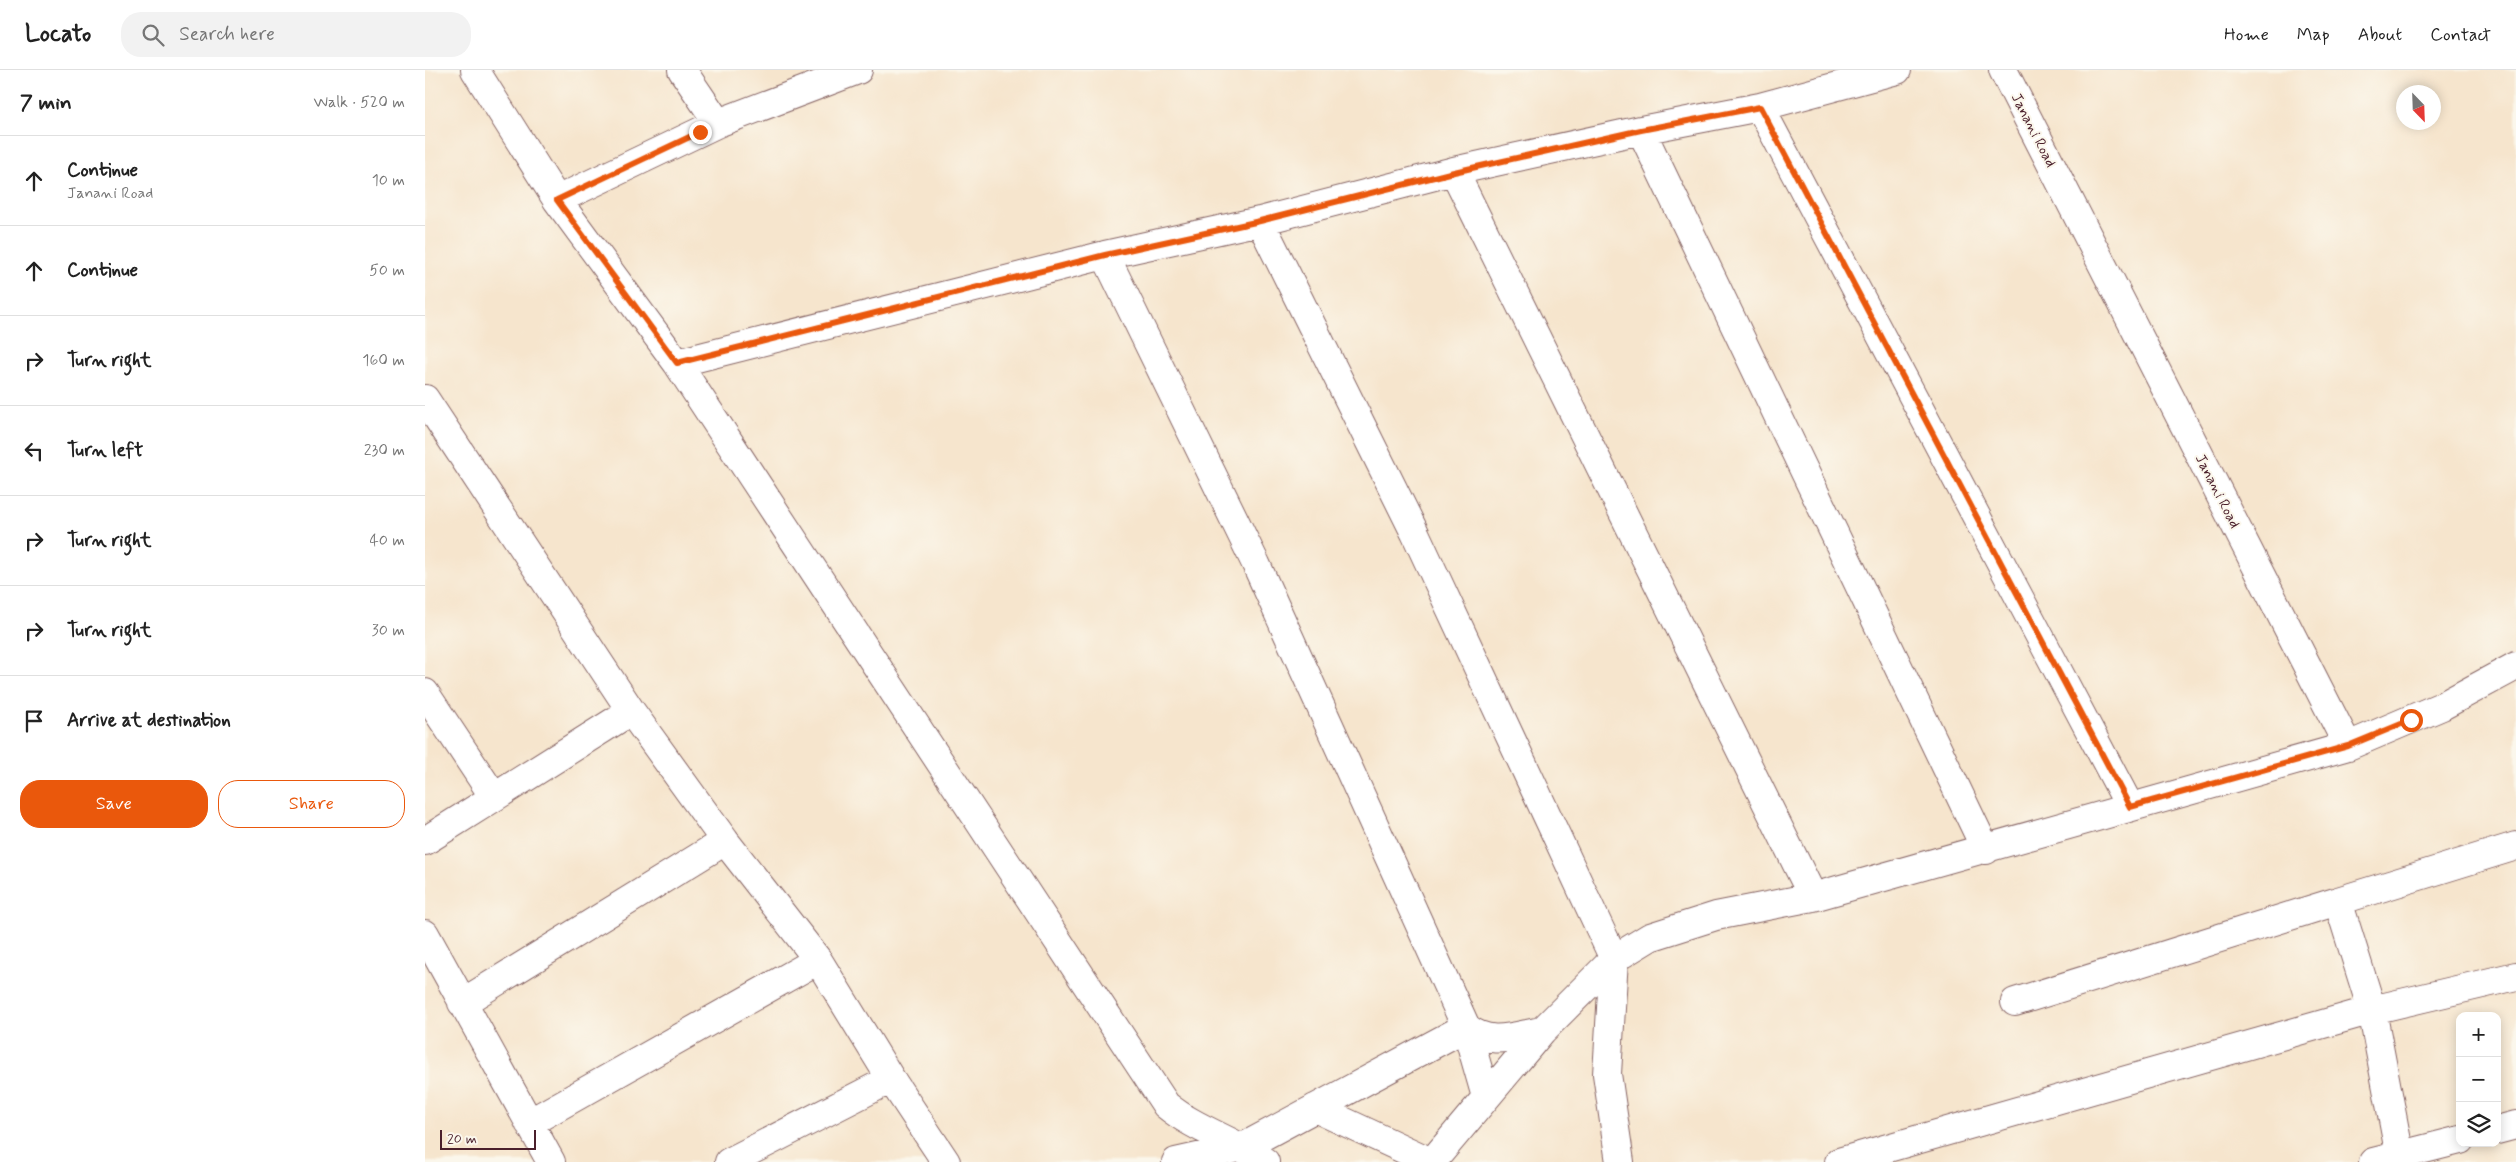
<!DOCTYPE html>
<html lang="en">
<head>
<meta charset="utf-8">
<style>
  :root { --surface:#fff; --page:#f2f2f2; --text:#222; --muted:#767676; --line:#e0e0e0; --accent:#ea580c }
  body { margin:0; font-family:Mynerve,sans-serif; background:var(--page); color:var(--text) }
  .controls { position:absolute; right:15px; bottom:15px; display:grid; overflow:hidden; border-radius:10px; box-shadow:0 2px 12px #0003 }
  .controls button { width:45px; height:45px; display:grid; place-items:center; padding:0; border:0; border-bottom:1px solid var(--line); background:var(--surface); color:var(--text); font:25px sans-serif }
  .compass { position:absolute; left:1971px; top:15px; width:45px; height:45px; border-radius:50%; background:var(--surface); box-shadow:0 2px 12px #0003; rotate:157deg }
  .scale { position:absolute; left:15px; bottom:12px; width:96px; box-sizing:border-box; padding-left:5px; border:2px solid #4a1f2b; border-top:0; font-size:14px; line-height:18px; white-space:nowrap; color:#4a1f2b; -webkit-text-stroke:4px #fbf7ec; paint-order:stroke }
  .stop { position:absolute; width:15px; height:15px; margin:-11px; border:4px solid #ea580c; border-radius:50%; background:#fff }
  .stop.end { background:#ea580c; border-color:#fff; box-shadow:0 1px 5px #0008 }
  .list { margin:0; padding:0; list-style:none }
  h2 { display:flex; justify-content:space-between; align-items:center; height:65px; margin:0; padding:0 20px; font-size:21px }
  h2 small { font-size:16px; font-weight:400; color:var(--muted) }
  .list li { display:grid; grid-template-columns:32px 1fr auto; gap:15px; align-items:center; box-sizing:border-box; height:90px; padding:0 20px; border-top:1px solid var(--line) }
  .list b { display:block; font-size:19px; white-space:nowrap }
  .list p { margin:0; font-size:16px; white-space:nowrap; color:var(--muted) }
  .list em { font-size:16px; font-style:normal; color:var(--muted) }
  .actions { display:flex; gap:10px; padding:15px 20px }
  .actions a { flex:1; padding:11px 0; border:1px solid var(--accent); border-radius:20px; text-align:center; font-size:18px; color:var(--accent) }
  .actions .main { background:var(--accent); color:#fff }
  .icon { flex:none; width:28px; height:28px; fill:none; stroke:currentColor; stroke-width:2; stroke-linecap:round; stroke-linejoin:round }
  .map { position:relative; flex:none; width:2091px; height:1092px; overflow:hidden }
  header { display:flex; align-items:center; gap:30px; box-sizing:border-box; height:70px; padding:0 25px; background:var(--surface); border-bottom:1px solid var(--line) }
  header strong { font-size:24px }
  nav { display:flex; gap:28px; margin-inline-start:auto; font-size:18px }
  .search { width:350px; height:45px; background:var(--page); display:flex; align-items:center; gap:12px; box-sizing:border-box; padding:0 18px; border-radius:20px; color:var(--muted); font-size:19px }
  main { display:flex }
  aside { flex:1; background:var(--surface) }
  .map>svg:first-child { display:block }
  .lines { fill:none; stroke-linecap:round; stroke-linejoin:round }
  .street-casing { stroke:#866464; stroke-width:30 }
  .street { stroke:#fff; stroke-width:28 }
  .route { stroke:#ea580c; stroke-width:6 }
  .labels { text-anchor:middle; stroke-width:4; stroke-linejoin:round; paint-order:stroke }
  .street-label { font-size:15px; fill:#4a1f2b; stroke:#fbf7ec }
</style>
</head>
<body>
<header>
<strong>Locato</strong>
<div class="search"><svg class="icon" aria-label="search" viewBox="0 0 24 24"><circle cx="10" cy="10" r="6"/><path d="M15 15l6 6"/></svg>Search here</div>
<nav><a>Home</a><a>Map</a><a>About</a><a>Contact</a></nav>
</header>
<main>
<aside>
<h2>7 min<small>Walk · 520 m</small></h2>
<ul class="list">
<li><svg class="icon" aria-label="ahead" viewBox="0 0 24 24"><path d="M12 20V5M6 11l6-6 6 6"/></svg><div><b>Continue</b><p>Janani Road</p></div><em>10 m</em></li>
<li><svg class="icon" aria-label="ahead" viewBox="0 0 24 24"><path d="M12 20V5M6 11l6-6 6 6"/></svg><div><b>Continue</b></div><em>50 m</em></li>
<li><svg class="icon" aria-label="right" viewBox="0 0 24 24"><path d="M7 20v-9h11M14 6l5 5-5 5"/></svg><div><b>Turn right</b></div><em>160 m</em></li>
<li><svg class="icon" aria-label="left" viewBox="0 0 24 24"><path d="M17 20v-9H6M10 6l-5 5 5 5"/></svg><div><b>Turn left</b></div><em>230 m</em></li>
<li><svg class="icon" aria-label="right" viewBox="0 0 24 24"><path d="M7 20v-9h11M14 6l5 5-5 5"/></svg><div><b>Turn right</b></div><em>40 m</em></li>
<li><svg class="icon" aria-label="right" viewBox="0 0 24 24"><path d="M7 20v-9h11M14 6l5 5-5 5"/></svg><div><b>Turn right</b></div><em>30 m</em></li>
<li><svg class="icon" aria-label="arrive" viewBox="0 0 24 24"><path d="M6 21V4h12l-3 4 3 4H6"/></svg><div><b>Arrive at destination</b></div></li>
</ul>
<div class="actions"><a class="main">Save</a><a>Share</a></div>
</aside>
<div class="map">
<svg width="2091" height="1092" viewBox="0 0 2091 1092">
  <rect width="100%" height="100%" fill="#fbf7ec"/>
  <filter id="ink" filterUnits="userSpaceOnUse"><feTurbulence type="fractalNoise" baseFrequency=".02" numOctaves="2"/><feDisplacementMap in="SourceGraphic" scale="10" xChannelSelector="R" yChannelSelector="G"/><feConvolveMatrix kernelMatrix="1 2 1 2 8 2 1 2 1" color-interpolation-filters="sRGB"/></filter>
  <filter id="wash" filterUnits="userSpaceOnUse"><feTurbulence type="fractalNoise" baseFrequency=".0096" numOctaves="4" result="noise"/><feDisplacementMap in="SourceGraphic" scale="20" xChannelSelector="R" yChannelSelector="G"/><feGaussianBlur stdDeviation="1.12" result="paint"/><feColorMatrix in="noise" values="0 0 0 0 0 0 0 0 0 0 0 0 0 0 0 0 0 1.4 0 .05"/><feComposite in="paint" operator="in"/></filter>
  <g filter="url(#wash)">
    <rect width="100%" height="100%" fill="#f6e5cd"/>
  </g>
  <g filter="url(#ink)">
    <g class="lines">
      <defs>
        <path id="street" d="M50 0 132 130 252 293 680 185 835 151 1029 101 1216 60 1335 37 1472 0
          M257 0 293 53
          M1578 0 1923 676
          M1335 37 1705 737
          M1216 60 1561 780
          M1029 101 1388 827
          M132 130 293 53 433 0
          M835 151 990 463 1189 889 1182 1004 1195 1092
          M680 185 831 494 1041 957C1065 977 1088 966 1117 961
          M252 293 741 1035C771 1060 809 1070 840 1092
          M0 329 206 641 300 771 393 890 466 1009 304 1092
          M0 623 69 727
          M0 771 206 641
          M0 864 126 1092
          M1590 932 1913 831
          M37 933 300 771
          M466 1009 521 1092
          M890 1038 1006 1092
          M104 1053 393 890
          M2072 1060 2091 1055
          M751 1092 818 1077 1041 957 1061 1027
          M1007 1092 1117 961 1189 889 1225 867 1291 846 1388 827 1923 676 2017 636 2091 596
          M1414 1092 1947 940 2091 906
          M1948 1092 2035 1070
          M1976 1092 1947 940 1913 831 2091 776"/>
      </defs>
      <use href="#street" class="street-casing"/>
      <use href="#street" class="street"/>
    </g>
  </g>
  <g class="lines" filter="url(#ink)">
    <path class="route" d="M275 62 132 130 252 293 680 185 835 151 1029 102 1216 60 1335 37 1705 737 1923 676 1986 650"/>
  </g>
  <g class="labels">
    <g class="street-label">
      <text transform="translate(1609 60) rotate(63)" y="5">Janani Road</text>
      <text transform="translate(1793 421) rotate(63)" y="5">Janani Road</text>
    </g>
  </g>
</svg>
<div class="controls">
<button>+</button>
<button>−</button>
<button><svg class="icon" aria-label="layers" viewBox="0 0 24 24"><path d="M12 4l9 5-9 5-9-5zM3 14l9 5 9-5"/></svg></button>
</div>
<svg class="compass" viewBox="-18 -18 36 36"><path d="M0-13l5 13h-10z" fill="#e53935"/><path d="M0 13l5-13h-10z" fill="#767676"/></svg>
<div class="scale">20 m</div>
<div class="stop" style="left:1986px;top:650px"></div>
<div class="stop end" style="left:275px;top:62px"></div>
</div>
</main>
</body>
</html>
